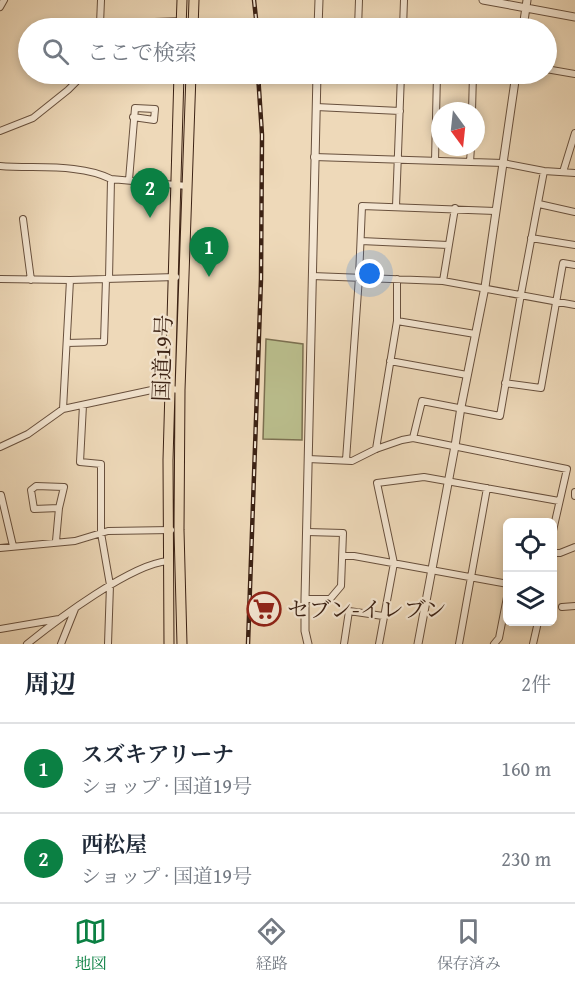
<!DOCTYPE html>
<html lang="ja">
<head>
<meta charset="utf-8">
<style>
  :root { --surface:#fff; --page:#f2f2f3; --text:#1f2937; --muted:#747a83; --line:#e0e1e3; --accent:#0b8043 }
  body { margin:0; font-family:"Gentium Book Plus","Noto Serif JP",serif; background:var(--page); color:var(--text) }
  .controls { position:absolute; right:18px; bottom:18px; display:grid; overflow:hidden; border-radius:9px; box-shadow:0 3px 9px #0003 }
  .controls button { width:54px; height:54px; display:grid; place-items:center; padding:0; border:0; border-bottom:2px solid var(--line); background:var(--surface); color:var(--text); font:30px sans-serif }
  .compass { position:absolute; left:431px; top:102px; width:54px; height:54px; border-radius:50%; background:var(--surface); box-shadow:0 3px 9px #0003; rotate:165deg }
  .you { position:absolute; left:370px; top:274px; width:21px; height:21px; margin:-15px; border:4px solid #fff; border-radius:50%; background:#1a73e8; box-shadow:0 0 0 9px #1a73e833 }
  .badge { display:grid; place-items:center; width:39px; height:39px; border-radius:50%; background:var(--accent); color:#fff; font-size:20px; font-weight:700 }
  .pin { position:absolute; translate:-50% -50px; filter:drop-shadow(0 2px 3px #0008) }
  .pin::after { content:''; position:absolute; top:32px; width:21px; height:18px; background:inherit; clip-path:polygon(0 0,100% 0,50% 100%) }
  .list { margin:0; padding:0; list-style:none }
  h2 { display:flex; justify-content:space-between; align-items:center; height:78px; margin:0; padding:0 24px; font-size:26px }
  h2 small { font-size:20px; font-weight:400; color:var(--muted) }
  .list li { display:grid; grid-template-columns:39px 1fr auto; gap:18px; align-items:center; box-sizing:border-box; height:90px; padding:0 24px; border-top:2px solid var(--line) }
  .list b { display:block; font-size:22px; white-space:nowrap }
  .list p { margin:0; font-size:20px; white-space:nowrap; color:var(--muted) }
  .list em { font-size:20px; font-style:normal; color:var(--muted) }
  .icon { flex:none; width:33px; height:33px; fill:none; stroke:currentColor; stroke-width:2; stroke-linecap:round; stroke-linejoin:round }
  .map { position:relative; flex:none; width:575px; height:644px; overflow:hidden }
  .search { position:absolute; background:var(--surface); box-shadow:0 3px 9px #0003; left:18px; right:18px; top:18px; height:66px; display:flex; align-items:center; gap:15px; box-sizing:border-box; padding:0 21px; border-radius:33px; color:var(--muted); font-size:22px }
  .sheet { height:258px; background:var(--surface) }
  nav { display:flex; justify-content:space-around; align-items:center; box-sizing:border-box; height:84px; border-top:2px solid var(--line); background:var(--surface); font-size:16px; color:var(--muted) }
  nav a { display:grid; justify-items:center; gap:3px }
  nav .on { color:var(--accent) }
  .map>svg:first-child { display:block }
  .green { fill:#bbbf8e; stroke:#7c7051; stroke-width:1.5 }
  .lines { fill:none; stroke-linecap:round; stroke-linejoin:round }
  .minor-casing { stroke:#68503d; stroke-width:8 }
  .tertiary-casing { stroke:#68503d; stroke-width:9 }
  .trunk-casing { stroke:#3c2214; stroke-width:11 }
  .minor { stroke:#f4e6d2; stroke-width:6 }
  .tertiary { stroke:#f4e6d2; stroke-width:7 }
  .trunk { stroke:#eed9b9; stroke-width:9 }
  .rail-casing { stroke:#3c2214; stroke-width:4.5 }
  .rail { stroke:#f4e6d2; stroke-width:2; stroke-dasharray:7; stroke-linecap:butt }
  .labels { text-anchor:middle; stroke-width:4.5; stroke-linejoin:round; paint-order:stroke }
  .street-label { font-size:22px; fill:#3c2214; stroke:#f4e6d2 }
  .poi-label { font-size:22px; fill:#3c2214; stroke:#f4e6d2; text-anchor:start }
</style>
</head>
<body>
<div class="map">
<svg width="575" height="644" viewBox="0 0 575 644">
  <rect width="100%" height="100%" fill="#eed9b9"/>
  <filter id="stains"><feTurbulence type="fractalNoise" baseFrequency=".00333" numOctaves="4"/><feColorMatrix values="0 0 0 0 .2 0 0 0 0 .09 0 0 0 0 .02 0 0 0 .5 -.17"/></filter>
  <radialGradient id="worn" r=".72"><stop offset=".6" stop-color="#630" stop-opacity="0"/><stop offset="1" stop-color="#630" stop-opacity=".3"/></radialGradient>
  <path class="green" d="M266 339 303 344 302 440 263 439Z"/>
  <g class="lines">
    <defs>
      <path id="minor" d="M0 7 4 0
        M100 24 101 0
        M99 28 100 24 182 21
        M358 28 359 0
        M403 28 404 0
        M546 69 575 74
        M335 74H356
        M316 107 400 111
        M472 111 473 74
        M0 131 33 118 68 90 78 80 83 77 93 78
        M314 157 503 163 544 171 575 173
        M435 161 437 74
        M470 162 471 147
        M0 166C34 169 80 163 111 179L187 186
        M563 172 575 133
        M129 180 135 108 155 109 154 120 133 117
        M539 204 575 212
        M396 206 401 74
        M23 219 31 280
        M531 238 575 245
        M361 241 448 245
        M312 276 443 281 575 305
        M0 279 70 280 176 277
        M109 279 111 179
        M443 281 455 208
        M397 321 475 334
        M67 343 104 342 106 279
        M390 361 467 375
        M505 383 541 388 563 263 575 265
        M83 405 80 462 101 464V533L110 585 108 644
        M63 409 70 280
        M413 438 422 401 500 416 521 294 544 171
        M0 447 28 434 63 409 161 388 180 390
        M376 449 397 321V279
        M308 459 352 461 376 449 402 440 413 438 567 469 552 535
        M346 460 359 277 362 206 495 211
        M575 492V496
        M1 495 13 546
        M56 541 59 508 64 487 36 486 31 490 34 509 59 508
        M0 548 75 541 108 531 171 530
        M552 553H560L575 547
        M343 556H354L508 584
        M305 599H330L341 586 343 533 307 532
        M562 607 575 606
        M0 629 59 619
        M27 644C57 620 131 564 168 561
        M61 644 75 609
        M344 644 349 611 383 616
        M379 644 394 563 377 483 424 477 559 501
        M459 644 487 488
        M494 644 499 638 508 592
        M533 644 538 622"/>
      <path id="tertiary" d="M483 0 575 17
        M318 28 319 0
        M523 28 527 0
        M308 644 305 631V599L317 74
        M418 644 455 446 461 407 485 287 516 74"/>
      <path id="trunk" d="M181 28 182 0
        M193 28 194 0
        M169 644 168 460 179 74
        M182 644 179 530 180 390 191 74"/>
    </defs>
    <use href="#minor" class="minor-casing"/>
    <use href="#tertiary" class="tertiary-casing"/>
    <use href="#trunk" class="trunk-casing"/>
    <use href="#minor" class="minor"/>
    <use href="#tertiary" class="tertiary"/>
    <use href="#trunk" class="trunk"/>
    <defs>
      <path id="rail" d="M254 0 257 28
        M248 644 261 279 262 135 258 74"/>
    </defs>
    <use href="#rail" class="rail-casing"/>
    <use href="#rail" class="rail"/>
  </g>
  <defs>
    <symbol id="supermarket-ring" viewBox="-11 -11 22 22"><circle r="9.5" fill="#f4e6d2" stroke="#8f2418" stroke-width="1.5"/><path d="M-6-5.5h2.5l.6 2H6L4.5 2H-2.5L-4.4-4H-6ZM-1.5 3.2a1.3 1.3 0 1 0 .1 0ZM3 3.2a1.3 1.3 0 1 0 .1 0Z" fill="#8f2418"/></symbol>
  </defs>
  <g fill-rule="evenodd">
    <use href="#supermarket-ring" x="245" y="590" width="38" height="38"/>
  </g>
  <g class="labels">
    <g class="street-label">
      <text transform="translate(162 358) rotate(-88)" y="8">国道19号</text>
    </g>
    <g class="poi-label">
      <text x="287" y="617">セブン-イレブン</text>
    </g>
  </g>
  <rect width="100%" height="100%" filter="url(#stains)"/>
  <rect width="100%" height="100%" fill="url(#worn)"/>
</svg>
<div class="controls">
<button><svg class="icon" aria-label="locate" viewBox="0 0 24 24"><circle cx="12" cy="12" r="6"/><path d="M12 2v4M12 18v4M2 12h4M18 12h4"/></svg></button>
<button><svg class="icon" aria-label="layers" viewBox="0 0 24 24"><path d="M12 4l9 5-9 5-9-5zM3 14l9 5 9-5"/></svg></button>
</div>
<svg class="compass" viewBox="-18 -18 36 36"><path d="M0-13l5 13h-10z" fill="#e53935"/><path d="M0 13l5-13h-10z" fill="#747a83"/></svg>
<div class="you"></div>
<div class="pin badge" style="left:209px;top:277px">1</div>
<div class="pin badge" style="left:150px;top:218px">2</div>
<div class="search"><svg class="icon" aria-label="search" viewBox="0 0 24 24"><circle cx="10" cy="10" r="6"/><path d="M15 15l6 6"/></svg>ここで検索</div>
</div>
<section class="sheet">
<h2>周辺<small>2件</small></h2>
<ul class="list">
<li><span class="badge">1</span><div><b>スズキアリーナ</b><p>ショップ · 国道19号</p></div><em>160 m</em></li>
<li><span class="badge">2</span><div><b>西松屋</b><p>ショップ · 国道19号</p></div><em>230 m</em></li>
</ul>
</section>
<nav>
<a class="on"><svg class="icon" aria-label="map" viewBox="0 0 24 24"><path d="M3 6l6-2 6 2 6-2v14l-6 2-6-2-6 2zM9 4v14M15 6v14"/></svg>地図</a>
<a><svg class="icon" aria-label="directions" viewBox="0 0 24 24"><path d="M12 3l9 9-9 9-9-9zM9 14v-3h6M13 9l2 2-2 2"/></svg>経路</a>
<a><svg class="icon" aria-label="saved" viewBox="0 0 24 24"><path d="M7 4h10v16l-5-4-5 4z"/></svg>保存済み</a>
</nav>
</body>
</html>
